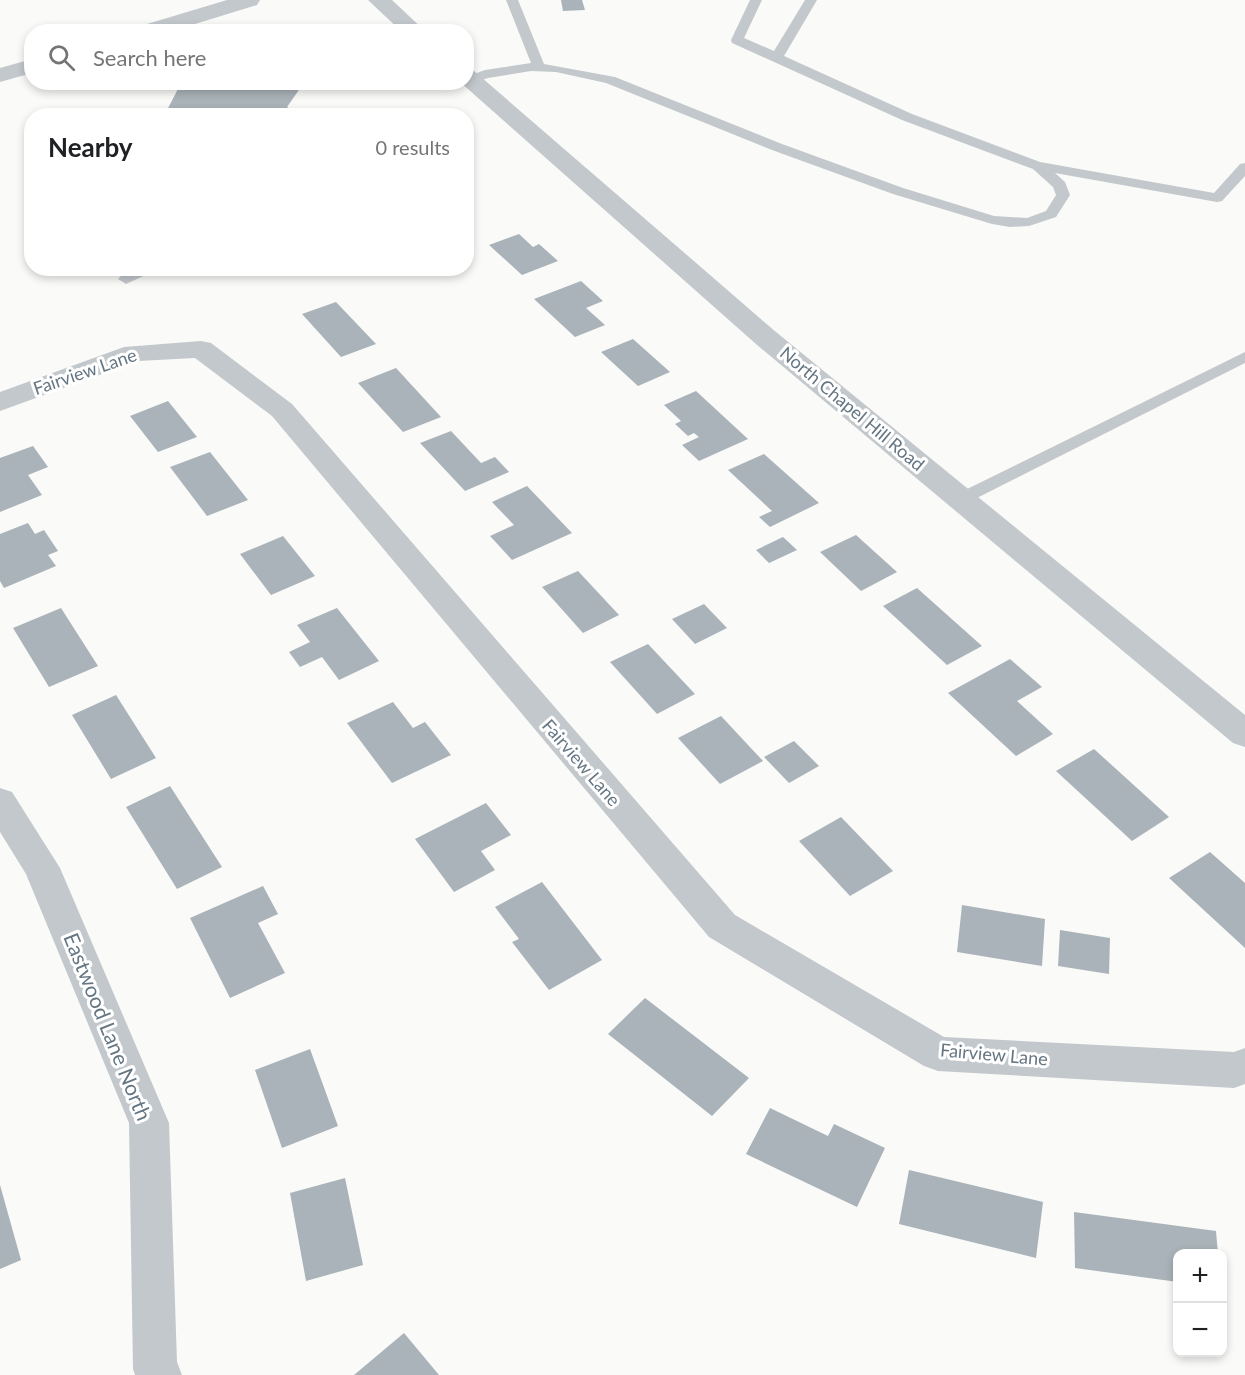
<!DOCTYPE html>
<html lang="en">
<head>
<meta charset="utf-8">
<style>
  :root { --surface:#fff; --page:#f6f6f6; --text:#202124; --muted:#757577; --line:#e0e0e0 }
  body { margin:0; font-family:Lato,sans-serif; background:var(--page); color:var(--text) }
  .controls { position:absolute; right:18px; bottom:18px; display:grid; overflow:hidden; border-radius:12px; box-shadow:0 3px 9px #0003 }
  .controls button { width:54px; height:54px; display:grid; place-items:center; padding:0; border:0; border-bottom:2px solid var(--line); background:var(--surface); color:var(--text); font:30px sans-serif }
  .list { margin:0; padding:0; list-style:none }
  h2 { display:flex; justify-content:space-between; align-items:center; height:78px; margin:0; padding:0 24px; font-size:26px }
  h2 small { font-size:20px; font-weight:400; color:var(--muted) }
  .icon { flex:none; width:33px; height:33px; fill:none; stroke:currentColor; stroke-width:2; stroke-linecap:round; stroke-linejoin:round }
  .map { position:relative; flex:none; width:1245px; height:1375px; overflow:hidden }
  .search { position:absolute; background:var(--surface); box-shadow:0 3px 9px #0003; left:24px; top:24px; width:450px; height:66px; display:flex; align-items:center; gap:15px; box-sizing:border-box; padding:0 21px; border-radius:24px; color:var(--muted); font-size:22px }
  .panel { position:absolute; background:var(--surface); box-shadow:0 3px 9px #0003; left:24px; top:108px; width:450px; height:168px; border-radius:24px }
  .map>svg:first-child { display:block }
  .building { fill:#aab3b9 }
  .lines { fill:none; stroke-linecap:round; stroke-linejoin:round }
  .service { fill:#c3c8cc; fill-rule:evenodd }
  .minor { fill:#c3c8cc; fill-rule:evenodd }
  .tertiary { fill:#c3c8cc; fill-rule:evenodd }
  .labels { text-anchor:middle; stroke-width:6; stroke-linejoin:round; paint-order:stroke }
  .street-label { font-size:18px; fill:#657683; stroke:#fff }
  .near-street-label { font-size:21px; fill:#657683; stroke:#fff }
</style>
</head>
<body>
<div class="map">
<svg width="1245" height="1375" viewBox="0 0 1245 1375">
  <rect width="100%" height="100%" fill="#fafaf8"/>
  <path class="building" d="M561 0H582L585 10 563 11Z
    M221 82H291L301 87 287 107 301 116H164L179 87 217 90Z
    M519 234 533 247 539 244 558 261 522 275 489 245Z
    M581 281 603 301 586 308 605 325 575 337 534 299Z
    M336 302 376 344 341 357 302 314Z
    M633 339 670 372 638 386 601 352Z
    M396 368 441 417 403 432 358 383Z
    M696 391 748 439 699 461 682 445 699 437 694 433 688 436 675 424 681 421 664 405Z
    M168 401 197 437 158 452 130 416Z
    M451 431 481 463 495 457 509 472 465 491 420 443Z
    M33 446 48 467 28 475 42 495 0 512V458Z
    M210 452 248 500 207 516 170 467Z
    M764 454 819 503 770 527 759 517 772 511 728 470Z
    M527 486 572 533 512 560 490 536 514 525 492 502Z
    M28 523 35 534 44 530 58 551 48 555 56 566 4 588 0 581V534Z
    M856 535 897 572 861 591 820 552Z
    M283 536 315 576 271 595 240 554Z
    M783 537 797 550 769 563 756 550Z
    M578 571 619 615 583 633 542 587Z
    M917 588 982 646 947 665 883 606Z
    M704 604 727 628 695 644 672 619Z
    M61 608 98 666 49 687 13 628Z
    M337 608 379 661 339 680 322 657 300 667 289 652 310 642 297 625Z
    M648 644 695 694 657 714 610 662Z
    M1010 659 1042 687 1017 701 1053 734 1016 756 948 693Z
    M116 695 156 758 111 779 72 715Z
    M393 702 413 728 425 722 451 755 392 783 347 723Z
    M721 716 763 761 720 784 678 738Z
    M794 741 819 766 789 783 764 757Z
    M1094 749 1169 817 1132 841 1056 771Z
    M170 786 222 867 177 889 126 807Z
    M486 803 511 835 481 851 495 870 454 892 415 839Z
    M841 817 893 871 850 896 799 841Z
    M1210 852 1245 883V948L1169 878Z
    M542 882 602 960 549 990 512 942 519 939 495 907Z
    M263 886 278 914 258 923 285 973 230 998 190 918Z
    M962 905 1045 919 1042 966 957 952Z
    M1060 930 1110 938 1109 974 1058 966Z
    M645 998 749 1078 712 1116 608 1034Z
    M310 1049 338 1126 282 1148 255 1070Z
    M770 1108 828 1136 834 1124 885 1148 857 1207 746 1154Z
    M909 1170 1043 1202 1036 1258 899 1224Z
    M345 1178 363 1265 306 1281 290 1193Z
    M0 1185 21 1260 0 1269Z
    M1074 1212 1216 1231 1218 1254H1178V1282L1075 1268Z
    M404 1333 439 1375H354Z"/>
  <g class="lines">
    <path class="service" d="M506 0H518L544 64 615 77 782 144 903 188 994 216 1027 218 1046 211 1056 195 1053 187 1033 169 902 120 732 43 731 40 750 0H762L744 38 774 51 805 0H817L784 56 912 114 1040 162 1214 193 1240 164 1245 163V176L1222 201 1217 202 1055 173 1065 182 1070 195 1056 217 1029 226 1010 227 992 224 893 194 772 150 606 83 556 72 531 71 488 78 470 84 465 83 466 77 485 70 531 63Z
      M139 268H161L126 284 118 279 121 276Z
      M1245 352V363L967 503H955L952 499 955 495Z"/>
    <path class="minor" d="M201 341 211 343 292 404 735 915 944 1037 1234 1052 1245 1048V1084L1234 1088 938 1071 924 1066 709 937 272 416 195 358 138 361 0 411V392L124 347Z
      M0 788 12 792 60 868 169 1123 177 1362 182 1375H135L133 1369 129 1123 26 874 0 832Z"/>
    <path class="tertiary" d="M227 0H260L257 5 169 32H134L137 27Z
      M368 0H392L426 32H402Z
      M32 59V73L0 82V68Z
      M466 69 474 71 776 332 1245 715V747L1233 743 756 344 460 82H466Z"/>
  </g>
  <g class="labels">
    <g class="street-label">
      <text transform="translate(85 372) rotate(-19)" y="6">Fairview Lane</text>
      <text transform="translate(852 409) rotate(40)" y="6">North Chapel Hill Road</text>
      <text transform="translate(581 763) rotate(49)" y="6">Fairview Lane</text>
      <text transform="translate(994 1055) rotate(5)" y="6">Fairview Lane</text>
    </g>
    <g class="near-street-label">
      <text transform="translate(107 1027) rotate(68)" y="7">Eastwood Lane North</text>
    </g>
  </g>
</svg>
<div class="controls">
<button>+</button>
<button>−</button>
</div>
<div class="search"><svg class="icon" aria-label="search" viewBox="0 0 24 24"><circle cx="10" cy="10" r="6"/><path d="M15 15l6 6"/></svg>Search here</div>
<section class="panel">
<h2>Nearby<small>0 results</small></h2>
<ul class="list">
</ul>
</section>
</div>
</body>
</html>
